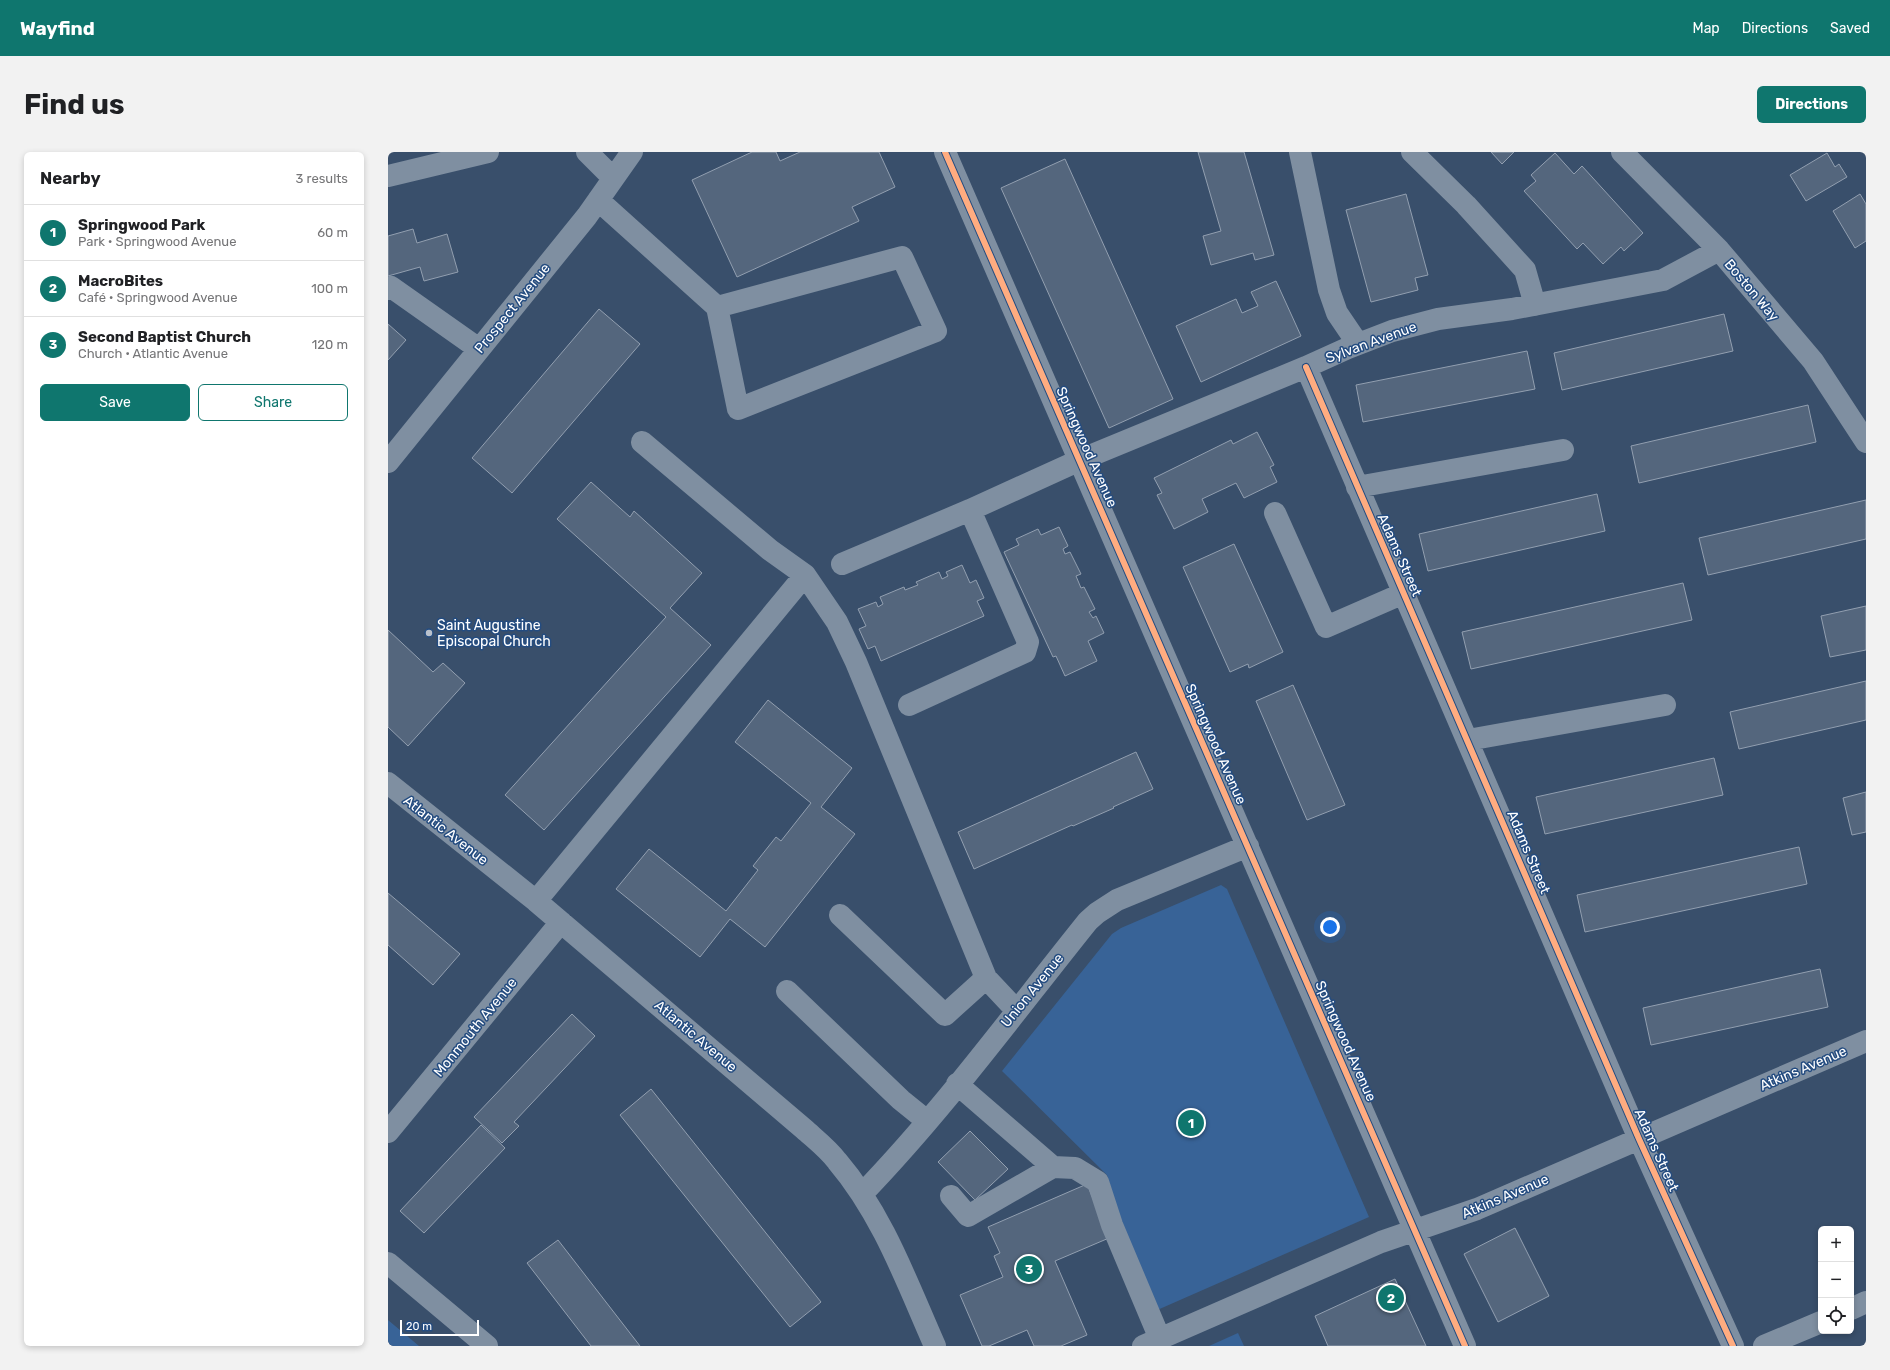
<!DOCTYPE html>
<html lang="en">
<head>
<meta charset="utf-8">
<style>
  :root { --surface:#fff; --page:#f2f2f2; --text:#202124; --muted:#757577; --line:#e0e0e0; --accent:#0f766e }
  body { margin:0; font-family:Rubik,sans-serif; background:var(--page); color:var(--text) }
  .controls { position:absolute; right:12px; bottom:12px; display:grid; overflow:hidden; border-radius:6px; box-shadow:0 2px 6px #0003 }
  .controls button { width:36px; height:36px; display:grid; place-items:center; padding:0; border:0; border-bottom:1px solid var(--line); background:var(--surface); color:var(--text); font:20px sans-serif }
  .scale { position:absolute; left:12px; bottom:10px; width:79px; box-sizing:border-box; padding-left:4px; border:2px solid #fff; border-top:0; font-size:11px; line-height:14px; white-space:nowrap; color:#fff; -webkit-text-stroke:3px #244c80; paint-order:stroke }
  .you { position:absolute; left:942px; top:775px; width:14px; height:14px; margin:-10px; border:3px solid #fff; border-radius:50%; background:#1a73e8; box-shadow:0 0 0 6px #1a73e833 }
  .badge { display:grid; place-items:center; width:26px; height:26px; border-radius:50%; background:var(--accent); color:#fff; font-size:13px; font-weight:700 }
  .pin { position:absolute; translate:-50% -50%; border:2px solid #fff; box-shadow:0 1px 4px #0006 }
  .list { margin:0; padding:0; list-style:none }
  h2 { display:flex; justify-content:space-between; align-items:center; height:52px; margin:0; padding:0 16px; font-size:17px }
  h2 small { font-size:13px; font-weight:400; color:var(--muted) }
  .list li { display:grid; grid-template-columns:26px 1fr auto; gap:12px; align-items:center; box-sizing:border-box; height:56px; padding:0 16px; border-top:1px solid var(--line) }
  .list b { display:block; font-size:15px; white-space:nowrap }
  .list p { margin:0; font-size:13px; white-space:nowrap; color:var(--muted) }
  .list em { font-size:13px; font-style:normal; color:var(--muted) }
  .actions { display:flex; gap:8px; padding:12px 16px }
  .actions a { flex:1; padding:9px 0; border:1px solid var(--accent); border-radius:6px; text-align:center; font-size:14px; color:var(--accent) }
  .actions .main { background:var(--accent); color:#fff }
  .icon { flex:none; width:22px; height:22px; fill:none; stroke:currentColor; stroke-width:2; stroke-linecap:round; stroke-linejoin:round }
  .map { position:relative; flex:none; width:1478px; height:1194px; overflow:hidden; border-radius:6px }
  header { display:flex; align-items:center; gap:24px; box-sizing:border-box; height:56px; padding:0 20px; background:var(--accent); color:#fff }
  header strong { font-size:19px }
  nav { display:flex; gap:22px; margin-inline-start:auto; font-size:14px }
  .intro { display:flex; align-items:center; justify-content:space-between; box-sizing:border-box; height:96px; padding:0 24px }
  h1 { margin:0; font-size:28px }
  .button { padding:10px 18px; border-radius:6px; background:var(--accent); color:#fff; font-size:14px; font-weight:700 }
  main { display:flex; gap:24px; padding:0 24px }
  aside { flex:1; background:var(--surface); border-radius:6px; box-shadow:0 2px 6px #0003 }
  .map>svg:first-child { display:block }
  .green { fill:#386397 }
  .building { fill:#54667d; stroke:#929fb0 }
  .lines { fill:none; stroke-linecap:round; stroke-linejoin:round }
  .minor { stroke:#7f8fa1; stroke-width:22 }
  .cycleway-casing { stroke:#244c80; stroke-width:8 }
  .cycleway { stroke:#ffac80; stroke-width:6 }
  .poi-dot { fill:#bac1cb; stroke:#244c80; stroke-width:1.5 }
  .labels { text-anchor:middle; stroke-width:3; stroke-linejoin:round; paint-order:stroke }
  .street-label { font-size:14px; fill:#fff; stroke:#244c80 }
  .poi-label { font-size:14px; fill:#fff; stroke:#244c80; text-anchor:start }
</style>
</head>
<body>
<header>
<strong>Wayfind</strong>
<nav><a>Map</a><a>Directions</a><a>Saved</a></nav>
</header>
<div class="intro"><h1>Find us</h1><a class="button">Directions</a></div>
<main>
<aside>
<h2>Nearby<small>3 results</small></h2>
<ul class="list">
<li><span class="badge">1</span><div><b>Springwood Park</b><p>Park · Springwood Avenue</p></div><em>60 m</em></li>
<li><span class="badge">2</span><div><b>MacroBites</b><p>Café · Springwood Avenue</p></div><em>100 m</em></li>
<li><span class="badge">3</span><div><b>Second Baptist Church</b><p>Church · Atlantic Avenue</p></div><em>120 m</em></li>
</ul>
<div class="actions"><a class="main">Save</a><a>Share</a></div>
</aside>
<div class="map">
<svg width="1478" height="1194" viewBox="0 0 1478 1194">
  <rect width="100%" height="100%" fill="#394f6b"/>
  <path class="green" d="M833 733 839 737 981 1065 767 1159 736 1080 719 1023 614 919 724 782 733 776Z
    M0 1168 31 1194H0Z
    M850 1181 856 1194H821Z"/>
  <path class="building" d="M364 0H388L392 9 412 0H491L507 35 464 55 471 69 349 125 304 28Z
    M810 0H856L886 103 867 108 865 101 823 113 815 84 833 79Z
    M1103 0H1126L1114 12Z
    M1167 1 1186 22 1194 14 1255 81 1236 99 1233 95 1215 112 1195 91 1189 97 1136 39 1148 29 1143 23Z
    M1439 1 1447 15 1451 12 1459 25 1418 49 1402 23Z
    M677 7 785 247 721 276 613 36Z
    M1018 42 1040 123 1027 126 1030 138 983 150 958 58Z
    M1472 42 1478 52V89L1467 96 1445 59Z
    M25 77 29 91 59 82 70 120 36 129 32 115 0 124V84Z
    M888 129 913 184 813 230 788 174 848 147 854 161 870 154 863 140Z
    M211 157 252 192 124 341 84 306Z
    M1336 162 1345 199 1174 238 1166 201Z
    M0 172 18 188 0 208Z
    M1139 199 1147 237 975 270 968 233Z
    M1420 253 1428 290 1251 331 1243 294Z
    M869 280 886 313 882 315 889 330 856 346 848 331 814 347 820 360 786 377 769 343 774 341 766 326 843 288 845 292Z
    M203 330 242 365 246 359 314 421 282 456 323 493 156 678 117 643 278 465 169 367Z
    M1209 342 1217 379 1040 419 1031 382Z
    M1478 348V387L1320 423 1311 386Z
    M671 375 680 394 675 397 677 402 682 400 693 422 688 424 693 436 696 435 707 457 701 460 705 466 708 464 716 481 700 489 709 509 677 524 668 504 665 505 616 400 631 393 628 387 650 377 653 383Z
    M846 392 895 500 861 516 860 512 842 520 795 415Z
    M574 413 582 431 588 428 596 446 589 449 596 464 493 509 487 494 480 497 471 477 478 474 470 457 488 450 490 455 495 452 492 445 516 435 517 438 530 433 528 430 551 420 554 427 560 424 558 420Z
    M1295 431 1304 468 1083 517 1074 480Z
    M1478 454V498L1442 505 1433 464Z
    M0 478 45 520 55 511 77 531 20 594 0 575Z
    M1478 529V568L1351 597 1342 560Z
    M905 533 957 653 919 668 868 549Z
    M380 548 464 616 433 655 467 682 377 795 342 767 312 805 228 737 261 697 338 759 370 718 365 714 388 685 393 689 423 651 347 590Z
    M748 600 765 637 725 655 726 656 685 674 684 673 586 717 570 680Z
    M1326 606 1335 643 1157 682 1148 645Z
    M1478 640V680L1464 683 1455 646Z
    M1411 695 1419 732 1197 780 1189 743Z
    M0 741 72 802 45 833 0 793Z
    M1432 817 1440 855 1263 893 1255 856Z
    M184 862 207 884 126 970 131 974 114 991 86 965Z
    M263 937 433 1150 402 1175 232 963Z
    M93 973 117 996 36 1081 12 1059Z
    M582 979 620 1017 587 1048 550 1010Z
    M699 1032 721 1086 667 1109 699 1183 673 1194H646L639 1178 601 1194H594L572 1143 615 1125 606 1104 612 1101 600 1075Z
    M1127 1076 1161 1144 1110 1170 1076 1102Z
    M170 1088 252 1194H203L139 1111Z
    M1007 1127 1038 1194H940L927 1164Z"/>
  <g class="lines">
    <path class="minor" d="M199 0 225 26
      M557 0 1077 1194
      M912 0 941 138 949 161 970 192
      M1024 0 1078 53 1137 118 1147 153
      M1234 0 1331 98 1425 209 1478 290
      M0 24 100 0
      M210 48 329 155 514 105 548 179 350 257 329 155
      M0 137 3 135 91 197
      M918 215 1251 987 1345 1194
      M254 290 382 398 417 423 449 470 468 510 598 826 628 858
      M0 310 199 64 244 0
      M969 335 1175 298
      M887 361 938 475 1016 441
      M454 412 582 358 692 308 918 215 960 196 1004 179 1050 167 1124 157 1275 128 1331 98
      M521 553 637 500 640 490 582 358
      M1080 588 1277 553
      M0 631 148 749 416 977C427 987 440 997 449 1009 495 1063 519 1131 547 1194
      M148 749 417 423
      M452 763 557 863 598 826
      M399 839 513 948 539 969
      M0 980 173 770
      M665 1015 687 1016 710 1030 724 1073 772 1187
      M474 1042C556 957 626 861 700 769L709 761 729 748 860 694
      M563 1044 580 1064 665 1015 569 932
      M0 1111 99 1194
      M1463 1157 1478 1150
      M755 1194 993 1090 1089 1057 1478 889
      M1376 1194 1433 1170"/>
    <defs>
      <path id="cycleway" d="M557 0 1077 1194
        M918 215 1251 987 1345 1194"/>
    </defs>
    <use href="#cycleway" class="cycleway-casing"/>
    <use href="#cycleway" class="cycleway"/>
  </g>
  <circle class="poi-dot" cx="41" cy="481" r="4"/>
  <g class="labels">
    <g class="street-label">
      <text transform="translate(1364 138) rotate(50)" y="5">Boston Way</text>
      <text transform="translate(124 156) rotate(-51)" y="5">Prospect Avenue</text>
      <text transform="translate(983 190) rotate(-20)" y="5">Sylvan Avenue</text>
      <text transform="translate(699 295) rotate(66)" y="5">Springwood Avenue</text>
      <text transform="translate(1012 403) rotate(66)" y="5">Adams Street</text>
      <text transform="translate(828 592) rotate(66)" y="5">Springwood Avenue</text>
      <text transform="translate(58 678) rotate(38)" y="5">Atlantic Avenue</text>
      <text transform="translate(1141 700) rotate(67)" y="5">Adams Street</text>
      <text transform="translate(644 838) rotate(-51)" y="5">Union Avenue</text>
      <text transform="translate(87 875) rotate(-51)" y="5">Monmouth Avenue</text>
      <text transform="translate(308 884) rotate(40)" y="5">Atlantic Avenue</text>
      <text transform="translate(958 889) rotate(66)" y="5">Springwood Avenue</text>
      <text transform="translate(1415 916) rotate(-23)" y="5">Atkins Avenue</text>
      <text transform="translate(1269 998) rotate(66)" y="5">Adams Street</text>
      <text transform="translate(1117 1044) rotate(-23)" y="5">Atkins Avenue</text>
    </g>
    <g class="poi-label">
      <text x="49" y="478">Saint Augustine<tspan x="49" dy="16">Episcopal Church</tspan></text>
    </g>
  </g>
</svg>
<div class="controls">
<button>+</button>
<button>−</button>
<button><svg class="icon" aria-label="locate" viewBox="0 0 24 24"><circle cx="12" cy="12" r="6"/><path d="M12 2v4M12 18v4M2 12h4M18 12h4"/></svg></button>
</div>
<div class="scale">20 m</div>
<div class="you"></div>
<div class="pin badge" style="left:803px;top:971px">1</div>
<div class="pin badge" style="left:1003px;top:1146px">2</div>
<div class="pin badge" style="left:641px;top:1117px">3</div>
</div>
</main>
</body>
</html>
